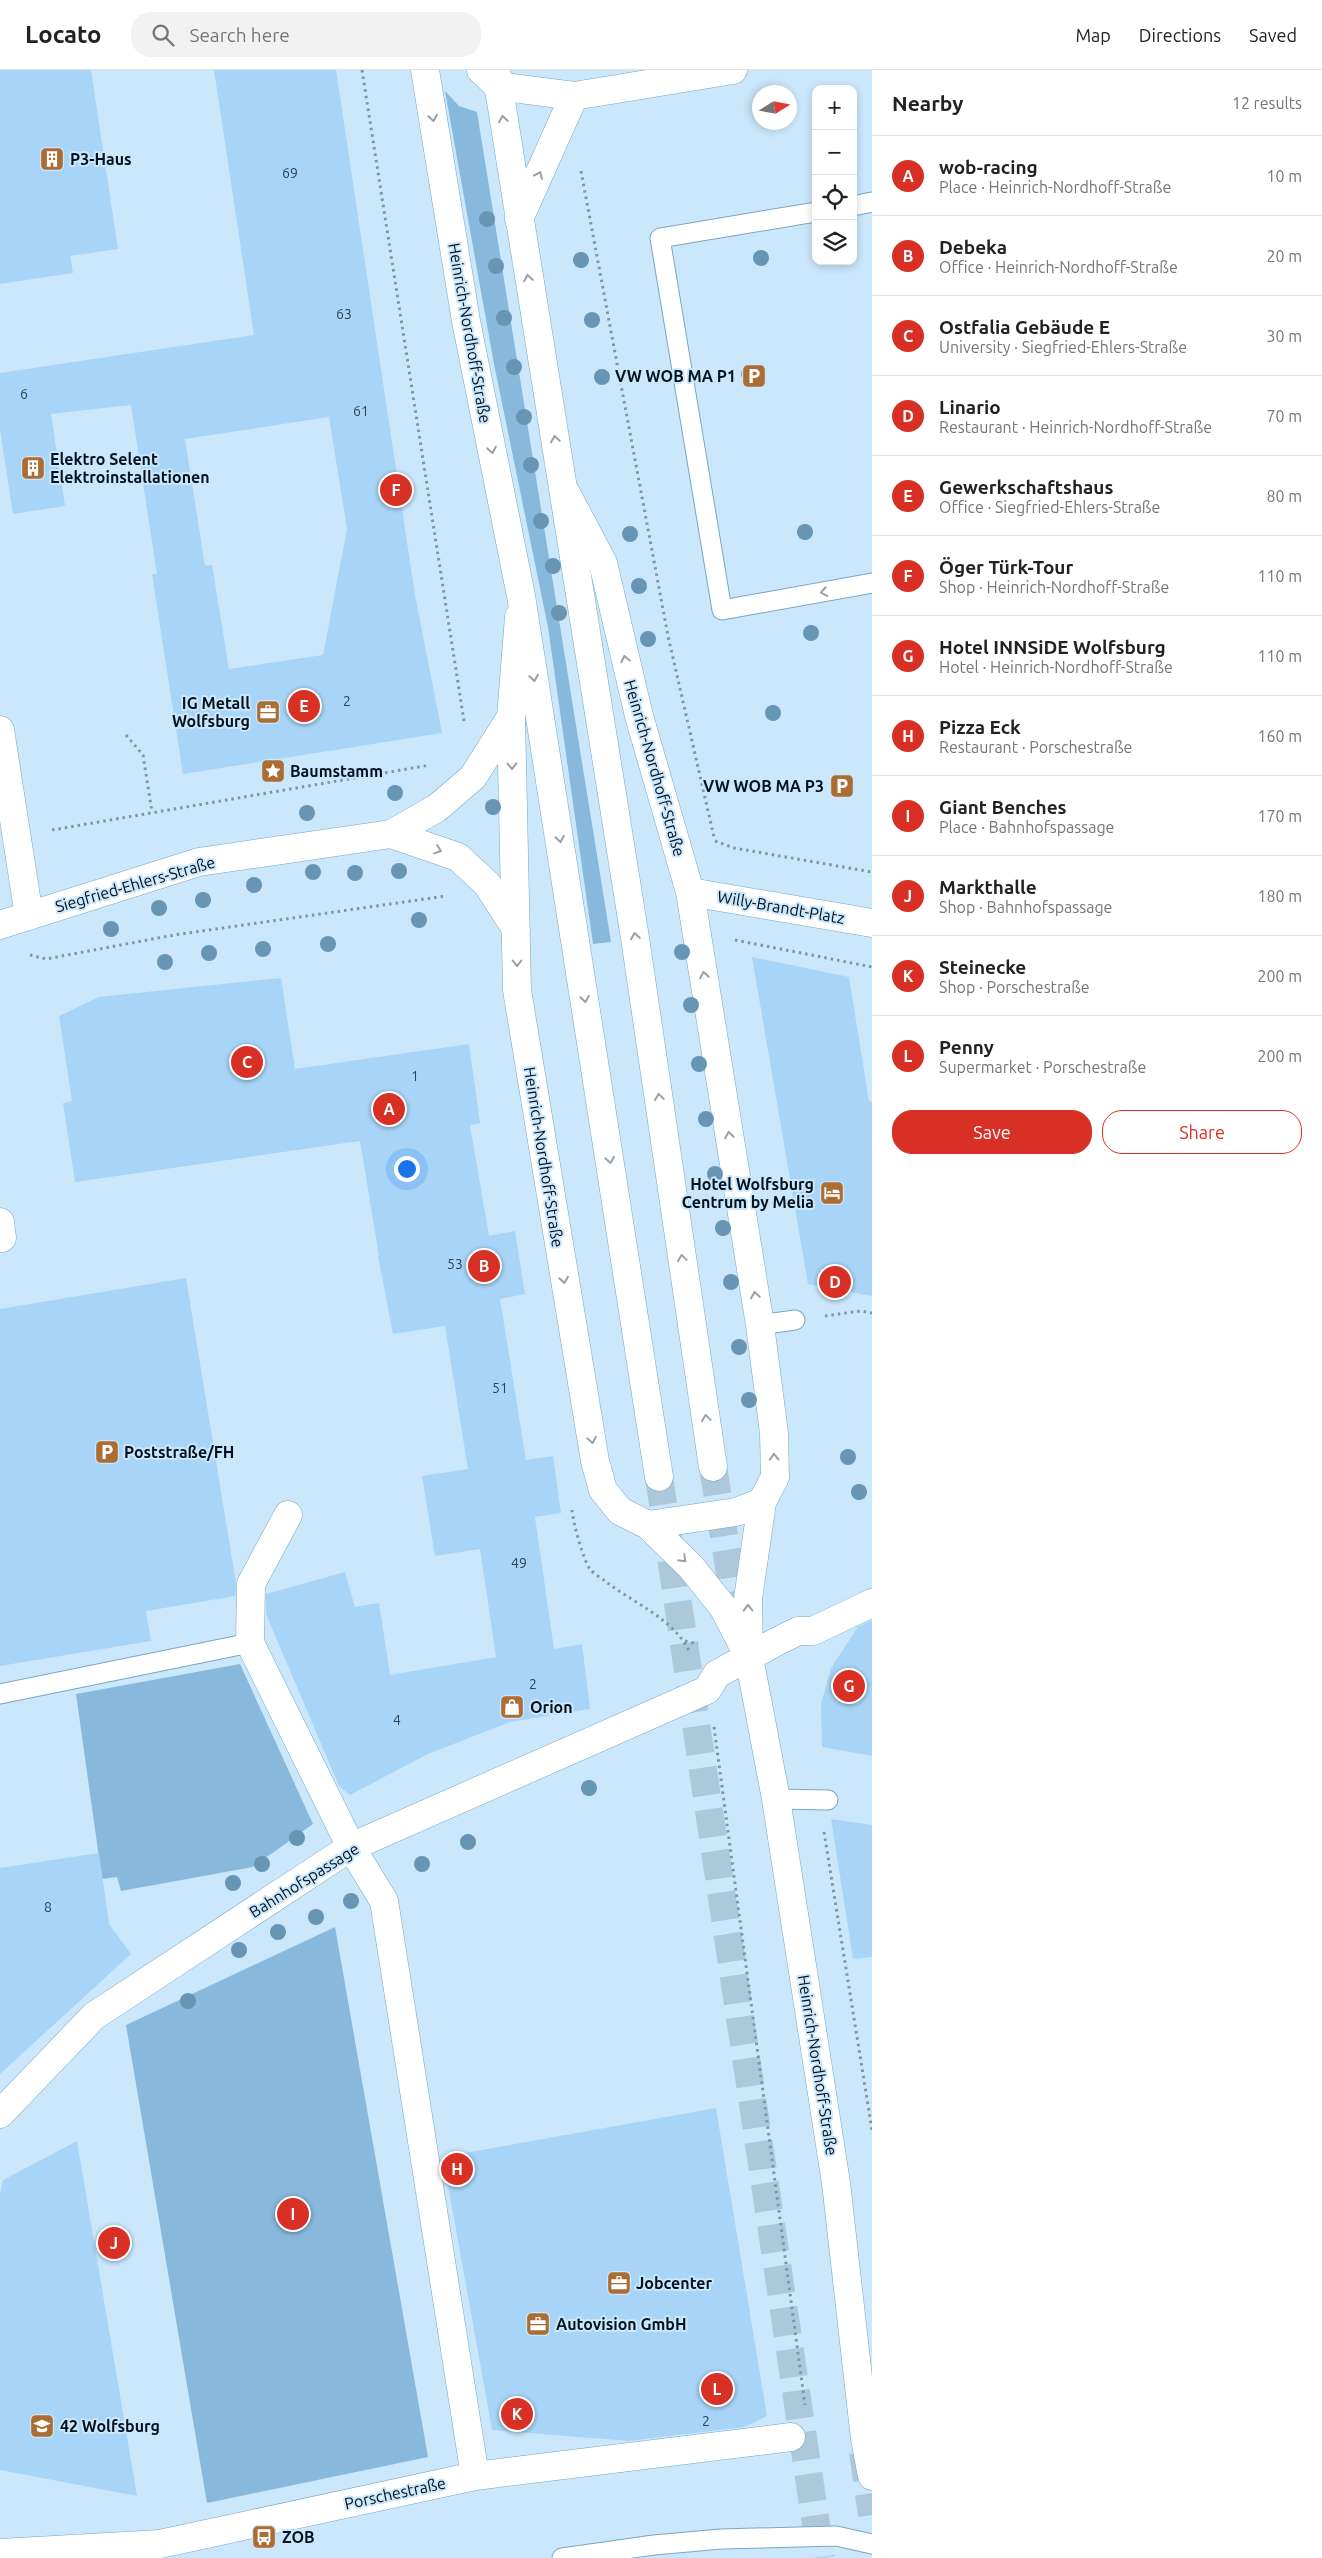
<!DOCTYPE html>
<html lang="en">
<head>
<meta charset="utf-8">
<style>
  :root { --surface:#fff; --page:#f2f2f2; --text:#222; --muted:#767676; --line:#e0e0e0; --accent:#d93025 }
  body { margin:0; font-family:Ubuntu,sans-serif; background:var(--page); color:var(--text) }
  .controls { position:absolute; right:15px; top:15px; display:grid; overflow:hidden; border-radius:10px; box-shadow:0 2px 8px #0003 }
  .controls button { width:45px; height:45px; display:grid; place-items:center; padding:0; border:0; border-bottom:1px solid var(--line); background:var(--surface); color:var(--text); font:25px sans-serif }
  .compass { position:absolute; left:752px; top:15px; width:45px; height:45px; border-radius:50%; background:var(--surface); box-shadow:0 2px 8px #0003; rotate:79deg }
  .you { position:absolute; left:406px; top:1098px; width:18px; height:18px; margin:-12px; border:4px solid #fff; border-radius:50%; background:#1a73e8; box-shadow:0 0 0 8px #1a73e833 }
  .badge { display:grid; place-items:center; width:32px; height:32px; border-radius:50%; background:var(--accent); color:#fff; font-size:16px; font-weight:700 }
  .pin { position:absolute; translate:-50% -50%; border:2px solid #fff; box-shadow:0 1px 5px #0006 }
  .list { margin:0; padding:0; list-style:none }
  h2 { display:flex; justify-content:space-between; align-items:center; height:65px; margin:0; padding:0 20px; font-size:21px }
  h2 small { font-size:16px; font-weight:400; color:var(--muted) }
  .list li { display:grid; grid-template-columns:32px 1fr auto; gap:15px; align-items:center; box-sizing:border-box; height:80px; padding:0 20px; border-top:1px solid var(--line) }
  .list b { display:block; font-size:19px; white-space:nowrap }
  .list p { margin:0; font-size:16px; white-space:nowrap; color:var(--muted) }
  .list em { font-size:16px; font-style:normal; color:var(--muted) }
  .actions { display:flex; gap:10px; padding:15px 20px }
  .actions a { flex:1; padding:11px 0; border:1px solid var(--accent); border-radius:20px; text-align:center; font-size:18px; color:var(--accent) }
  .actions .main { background:var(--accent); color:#fff }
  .icon { flex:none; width:28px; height:28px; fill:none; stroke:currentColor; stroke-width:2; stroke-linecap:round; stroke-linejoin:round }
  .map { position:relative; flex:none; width:872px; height:2488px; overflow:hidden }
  header { display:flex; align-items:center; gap:30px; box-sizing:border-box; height:70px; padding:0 25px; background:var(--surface); border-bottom:1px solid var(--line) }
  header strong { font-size:24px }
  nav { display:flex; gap:28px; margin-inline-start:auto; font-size:18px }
  .search { width:350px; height:45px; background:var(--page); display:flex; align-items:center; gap:12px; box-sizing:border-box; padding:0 18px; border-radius:20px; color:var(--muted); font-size:19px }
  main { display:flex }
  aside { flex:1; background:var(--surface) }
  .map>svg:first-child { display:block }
  .green { fill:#88b9dc }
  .building { fill:#a8d5f7; fill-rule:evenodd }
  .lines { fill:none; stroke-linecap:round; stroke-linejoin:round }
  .secondary-tunnel { stroke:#adc7db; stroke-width:28; stroke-dasharray:28 14; stroke-linecap:butt }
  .service-casing { stroke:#78a6c7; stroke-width:21 }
  .pedestrian-casing { stroke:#78a6c7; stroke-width:29 }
  .minor-casing { stroke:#78a6c7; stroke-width:29 }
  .secondary-casing { stroke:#78a6c7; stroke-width:29 }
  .path { stroke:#7f96a8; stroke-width:3; stroke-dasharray:2.5 4; stroke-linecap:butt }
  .service { stroke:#fff; stroke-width:19 }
  .pedestrian { stroke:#fff; stroke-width:28 }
  .minor { stroke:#fff; stroke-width:28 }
  .secondary { stroke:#fff; stroke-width:28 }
  .tree { fill:#6795b3 }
  .oneway { stroke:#9aa0a5 }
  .labels { text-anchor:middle; stroke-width:4; stroke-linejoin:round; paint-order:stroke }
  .number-label { font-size:14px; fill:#2c4354 }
  .poi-label { font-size:16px; font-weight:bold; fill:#02121e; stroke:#cbe7fc; text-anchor:start }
  .street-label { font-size:16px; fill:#02121e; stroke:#cbe7fc }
</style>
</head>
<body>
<header>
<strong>Locato</strong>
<div class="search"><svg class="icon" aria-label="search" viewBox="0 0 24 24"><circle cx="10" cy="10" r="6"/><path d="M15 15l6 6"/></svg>Search here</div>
<nav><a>Map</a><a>Directions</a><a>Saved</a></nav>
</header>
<main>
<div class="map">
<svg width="872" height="2488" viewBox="0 0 872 2488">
  <rect width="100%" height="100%" fill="#cbe7fc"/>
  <path class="green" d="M445 21 459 36 477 42 611 872 593 874 548 557 494 294Z
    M240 1594 313 1754 253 1797 121 1821 117 1807 102 1809 76 1624Z
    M335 1857 428 2387 207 2433 126 1955Z"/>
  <path class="building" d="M0 0H91L118 179 70 186 73 203 0 214Z
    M214 0H336L415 525 442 663 183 704 152 504H157L131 335 51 344 65 436 13 444 0 360V303L254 265ZM329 347 347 459 323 585 229 599 212 495 205 496 185 369Z
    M752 887 849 907 869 1031 872 1032V1226L808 1214Z
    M281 908 295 999 469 974 480 1053 470 1055 489 1166 515 1161 525 1224 500 1229 526 1390 553 1386 561 1443 535 1447 554 1579 582 1574 590 1639 510 1652 428 1684 350 1725 339 1716 266 1544V1524L345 1502 355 1537 379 1533 390 1605 496 1587 480 1479 435 1486 422 1406 468 1399 445 1256 393 1264 378 1186H379L360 1071 75 1112 63 1033 72 1031 59 946 99 927Z
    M186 1208 236 1513 235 1526 146 1541 151 1571 0 1596V1239Z
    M872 1550V1686L822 1677 821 1634 831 1598 858 1557Z
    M831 1749 872 1755V1887L853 1889Z
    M99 1783 109 1854 131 1884 0 2004V1798Z
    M716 2038 767 2346 744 2357 629 2371 492 2360 443 2087Z
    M77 2071 137 2426 0 2400V2125L3 2110Z"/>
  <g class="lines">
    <path class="secondary-tunnel" d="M713 1397 740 1566
      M659 1407 821 2488
      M863 2382 872 2445"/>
    <defs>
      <path id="service" d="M853 136 872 132
        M816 142 660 168 722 540 872 513
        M760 1255 795 1250
        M0 1624 250 1573
        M776 1729 828 1730
        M562 2488 654 2475 721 2469 836 2466 872 2474"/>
      <path id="pedestrian" d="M288 1445 251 1514 250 1573 351 1777 384 1831 475 2406
        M0 2044 94 1946 351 1777 707 1620 717 1604 776 1572 798 1561H813L872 1533
        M0 2483 160 2474 475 2406 791 2367"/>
      <path id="minor" d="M481 0 498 16 574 26 733 0
        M519 149 574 26
        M566 423 603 493 639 646 690 822 760 1255 774 1363 775 1407 762 1432 748 1529 749 1587 776 1729 836 2113 865 2369 872 2406
        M519 547 511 647 517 920 595 1391 603 1420 620 1441 648 1455 691 1497 723 1537 747 1583
        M0 660 29 846
        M391 764 458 787 487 814 516 859
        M690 822 872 853
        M0 855 199 792 391 764 437 738 473 707 511 647
        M0 1152 2 1168
        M648 1455 736 1442 762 1432"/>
      <path id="secondary" d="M425 0 466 251 521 526 659 1407
        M496 0 635 868 713 1397"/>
    </defs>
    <use href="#service" class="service-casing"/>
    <use href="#pedestrian" class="pedestrian-casing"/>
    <use href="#minor" class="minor-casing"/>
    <use href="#secondary" class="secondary-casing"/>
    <path class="path" d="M362 0 464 651
      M581 101 668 566 714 767
      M126 665 143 685 152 742
      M52 760 430 695
      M715 771 734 778 872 802
      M735 870 872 897
      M30 885 46 889 174 865 446 826
      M825 1246 860 1241 872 1243
      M572 1440C573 1452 583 1490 590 1499 594 1504 601 1508 605 1511 633 1533 675 1549 690 1583
      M685 1571 698 1574
      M714 1657 805 2335
      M824 1762 872 2060"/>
    <use href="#service" class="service"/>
    <use href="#pedestrian" class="pedestrian"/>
    <use href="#minor" class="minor"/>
    <use href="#secondary" class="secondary"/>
  </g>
  <g class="tree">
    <circle cx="487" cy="149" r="8"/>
    <circle cx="761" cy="188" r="8"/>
    <circle cx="581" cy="190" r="8"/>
    <circle cx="496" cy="196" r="8"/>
    <circle cx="504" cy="248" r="8"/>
    <circle cx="592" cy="250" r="8"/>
    <circle cx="514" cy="297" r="8"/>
    <circle cx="749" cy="304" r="8"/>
    <circle cx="602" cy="307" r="8"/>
    <circle cx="524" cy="347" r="8"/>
    <circle cx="531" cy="395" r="8"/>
    <circle cx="541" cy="451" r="8"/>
    <circle cx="805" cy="462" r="8"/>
    <circle cx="630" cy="464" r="8"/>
    <circle cx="553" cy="496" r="8"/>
    <circle cx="639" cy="516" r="8"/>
    <circle cx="559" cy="543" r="8"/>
    <circle cx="811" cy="563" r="8"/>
    <circle cx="648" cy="569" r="8"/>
    <circle cx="773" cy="643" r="8"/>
    <circle cx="395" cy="723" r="8"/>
    <circle cx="493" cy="737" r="8"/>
    <circle cx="307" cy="743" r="8"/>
    <circle cx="399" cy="801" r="8"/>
    <circle cx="313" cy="802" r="8"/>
    <circle cx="355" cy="803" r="8"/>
    <circle cx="254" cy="815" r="8"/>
    <circle cx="203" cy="830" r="8"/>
    <circle cx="159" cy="838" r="8"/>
    <circle cx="419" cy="850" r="8"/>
    <circle cx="111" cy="859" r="8"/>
    <circle cx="328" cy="874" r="8"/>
    <circle cx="263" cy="879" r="8"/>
    <circle cx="682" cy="882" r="8"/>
    <circle cx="209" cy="883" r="8"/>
    <circle cx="165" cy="892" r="8"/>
    <circle cx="691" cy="935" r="8"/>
    <circle cx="699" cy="994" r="8"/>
    <circle cx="706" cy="1049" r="8"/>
    <circle cx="715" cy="1104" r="8"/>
    <circle cx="723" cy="1158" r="8"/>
    <circle cx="731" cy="1212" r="8"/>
    <circle cx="739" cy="1277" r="8"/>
    <circle cx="749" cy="1330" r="8"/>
    <circle cx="848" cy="1387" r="8"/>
    <circle cx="859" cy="1422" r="8"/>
    <circle cx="589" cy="1718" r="8"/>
    <circle cx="297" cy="1768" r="8"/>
    <circle cx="468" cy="1772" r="8"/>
    <circle cx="262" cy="1794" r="8"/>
    <circle cx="422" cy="1794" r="8"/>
    <circle cx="233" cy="1813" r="8"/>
    <circle cx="351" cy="1831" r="8"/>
    <circle cx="316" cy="1847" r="8"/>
    <circle cx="278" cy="1862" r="8"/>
    <circle cx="239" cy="1880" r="8"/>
    <circle cx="188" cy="1931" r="8"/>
  </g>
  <defs><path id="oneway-chevron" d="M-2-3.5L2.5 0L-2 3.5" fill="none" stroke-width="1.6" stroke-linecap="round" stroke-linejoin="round" transform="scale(1.25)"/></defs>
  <g class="oneway">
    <use href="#oneway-chevron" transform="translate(433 48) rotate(81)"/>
    <use href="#oneway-chevron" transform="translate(503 49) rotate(-99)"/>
    <use href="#oneway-chevron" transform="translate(539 105) rotate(-66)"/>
    <use href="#oneway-chevron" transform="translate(528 208) rotate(-99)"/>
    <use href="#oneway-chevron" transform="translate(555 369) rotate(-99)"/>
    <use href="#oneway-chevron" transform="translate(492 380) rotate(79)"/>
    <use href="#oneway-chevron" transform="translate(824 522) rotate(170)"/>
    <use href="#oneway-chevron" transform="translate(625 589) rotate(-103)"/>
    <use href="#oneway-chevron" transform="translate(534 608) rotate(81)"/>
    <use href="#oneway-chevron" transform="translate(512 696) rotate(89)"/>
    <use href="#oneway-chevron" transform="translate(560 769) rotate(81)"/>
    <use href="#oneway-chevron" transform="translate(438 780) rotate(19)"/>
    <use href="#oneway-chevron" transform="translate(635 866) rotate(-99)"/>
    <use href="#oneway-chevron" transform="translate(517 893) rotate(90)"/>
    <use href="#oneway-chevron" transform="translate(704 905) rotate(-99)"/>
    <use href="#oneway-chevron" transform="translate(585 929) rotate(81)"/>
    <use href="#oneway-chevron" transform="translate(659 1027) rotate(-98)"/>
    <use href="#oneway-chevron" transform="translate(729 1065) rotate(-99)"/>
    <use href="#oneway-chevron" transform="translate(610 1090) rotate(81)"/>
    <use href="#oneway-chevron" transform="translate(682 1188) rotate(-98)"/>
    <use href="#oneway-chevron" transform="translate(564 1210) rotate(81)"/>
    <use href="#oneway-chevron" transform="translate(755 1225) rotate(-99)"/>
    <use href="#oneway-chevron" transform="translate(706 1348) rotate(-98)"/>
    <use href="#oneway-chevron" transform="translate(592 1370) rotate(80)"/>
    <use href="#oneway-chevron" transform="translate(774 1387) rotate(-91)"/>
    <use href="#oneway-chevron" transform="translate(683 1489) rotate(45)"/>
    <use href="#oneway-chevron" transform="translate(748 1538) rotate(-91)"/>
  </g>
  <defs>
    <symbol id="building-square" viewBox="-11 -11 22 22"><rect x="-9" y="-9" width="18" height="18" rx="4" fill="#ac6d34" stroke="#cbe7fc"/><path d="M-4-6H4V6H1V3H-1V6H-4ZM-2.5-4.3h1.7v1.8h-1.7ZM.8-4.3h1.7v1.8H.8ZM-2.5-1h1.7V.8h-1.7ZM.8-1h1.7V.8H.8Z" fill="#fff"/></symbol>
    <symbol id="parking-square" viewBox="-11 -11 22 22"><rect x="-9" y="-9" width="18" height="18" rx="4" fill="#ac6d34" stroke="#cbe7fc"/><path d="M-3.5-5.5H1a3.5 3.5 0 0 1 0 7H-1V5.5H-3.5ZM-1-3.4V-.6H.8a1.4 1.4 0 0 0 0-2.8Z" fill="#fff"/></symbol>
    <symbol id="office-square" viewBox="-11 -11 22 22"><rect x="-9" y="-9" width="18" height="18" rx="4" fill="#ac6d34" stroke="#cbe7fc"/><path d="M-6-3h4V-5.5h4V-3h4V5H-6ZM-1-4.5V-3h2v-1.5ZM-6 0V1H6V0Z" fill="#fff"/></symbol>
    <symbol id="sight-square" viewBox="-11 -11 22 22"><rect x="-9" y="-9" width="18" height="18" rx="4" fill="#ac6d34" stroke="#cbe7fc"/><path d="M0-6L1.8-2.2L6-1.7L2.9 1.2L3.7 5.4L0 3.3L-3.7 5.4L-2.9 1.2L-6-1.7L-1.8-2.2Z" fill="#fff"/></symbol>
    <symbol id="hotel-square" viewBox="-11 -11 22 22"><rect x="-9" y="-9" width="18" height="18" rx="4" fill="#ac6d34" stroke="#cbe7fc"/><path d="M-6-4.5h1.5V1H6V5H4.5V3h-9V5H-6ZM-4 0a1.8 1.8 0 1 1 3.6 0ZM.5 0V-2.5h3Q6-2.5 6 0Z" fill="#fff"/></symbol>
    <symbol id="shop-square" viewBox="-11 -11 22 22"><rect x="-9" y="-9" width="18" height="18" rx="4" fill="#ac6d34" stroke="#cbe7fc"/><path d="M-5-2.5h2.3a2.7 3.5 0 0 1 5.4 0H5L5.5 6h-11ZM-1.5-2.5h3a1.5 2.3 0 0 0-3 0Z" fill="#fff"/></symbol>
    <symbol id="university-square" viewBox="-11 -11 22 22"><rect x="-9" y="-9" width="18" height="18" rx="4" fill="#ac6d34" stroke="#cbe7fc"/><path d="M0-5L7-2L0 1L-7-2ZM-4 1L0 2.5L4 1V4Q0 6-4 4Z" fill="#fff"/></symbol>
    <symbol id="bus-square" viewBox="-11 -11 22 22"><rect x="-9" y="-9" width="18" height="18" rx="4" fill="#ac6d34" stroke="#cbe7fc"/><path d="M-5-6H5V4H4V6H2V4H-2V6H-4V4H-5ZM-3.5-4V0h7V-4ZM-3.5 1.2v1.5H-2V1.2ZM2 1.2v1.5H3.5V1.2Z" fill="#fff"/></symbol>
  </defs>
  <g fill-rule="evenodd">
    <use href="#building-square" x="38" y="75" width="28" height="28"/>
    <use href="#parking-square" x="740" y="292" width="28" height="28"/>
    <use href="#building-square" x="19" y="384" width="28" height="28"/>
    <use href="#office-square" x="254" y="628" width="28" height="28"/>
    <use href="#sight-square" x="259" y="687" width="28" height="28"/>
    <use href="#parking-square" x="828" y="702" width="28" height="28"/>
    <use href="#hotel-square" x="818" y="1109" width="28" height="28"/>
    <use href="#parking-square" x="93" y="1368" width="28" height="28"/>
    <use href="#shop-square" x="498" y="1623" width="28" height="28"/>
    <use href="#office-square" x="605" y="2199" width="28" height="28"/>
    <use href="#office-square" x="524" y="2240" width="28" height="28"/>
    <use href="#university-square" x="28" y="2342" width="28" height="28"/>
    <use href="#bus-square" x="250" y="2453" width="28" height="28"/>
  </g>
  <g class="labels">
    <g class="number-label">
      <text x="290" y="108">69</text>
      <text x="344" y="249">63</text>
      <text x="24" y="329">6</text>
      <text x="361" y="346">61</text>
      <text x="347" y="636">2</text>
      <text x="415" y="1011">1</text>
      <text x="455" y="1199">53</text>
      <text x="500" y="1323">51</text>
      <text x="519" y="1498">49</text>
      <text x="533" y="1619">2</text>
      <text x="397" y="1655">4</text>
      <text x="48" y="1842">8</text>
      <text x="706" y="2356">2</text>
    </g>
    <g class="poi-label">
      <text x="70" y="95">P3-Haus</text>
      <text x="736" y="312" text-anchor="end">VW WOB MA P1</text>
      <text x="50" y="395">Elektro Selent<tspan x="50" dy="18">Elektroinstallationen</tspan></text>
      <text x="250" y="639" text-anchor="end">IG Metall<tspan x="250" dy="18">Wolfsburg</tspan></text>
      <text x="290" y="707">Baumstamm</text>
      <text x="824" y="722" text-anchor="end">VW WOB MA P3</text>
      <text x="814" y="1120" text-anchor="end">Hotel Wolfsburg<tspan x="814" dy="18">Centrum by Melia</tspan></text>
      <text x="124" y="1388">Poststraße/FH</text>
      <text x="530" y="1643">Orion</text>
      <text x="636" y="2219">Jobcenter</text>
      <text x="556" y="2260">Autovision GmbH</text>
      <text x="60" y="2362">42 Wolfsburg</text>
      <text x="282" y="2473">ZOB</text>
    </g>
    <g class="street-label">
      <text transform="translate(470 263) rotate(80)" y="6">Heinrich-Nordhoff-Straße</text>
      <text transform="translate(655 698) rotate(74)" y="6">Heinrich-Nordhoff-Straße</text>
      <text transform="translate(135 814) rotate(-16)" y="6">Siegfried-Ehlers-Straße</text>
      <text transform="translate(781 837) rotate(10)" y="6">Willy-Brandt-Platz</text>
      <text transform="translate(544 1087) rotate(81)" y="6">Heinrich-Nordhoff-Straße</text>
      <text transform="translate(304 1810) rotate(-32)" y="6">Bahnhofspassage</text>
      <text transform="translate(818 1995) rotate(81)" y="6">Heinrich-Nordhoff-Straße</text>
      <text transform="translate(395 2423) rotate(-12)" y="6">Porschestraße</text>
    </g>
  </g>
</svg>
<div class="controls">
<button>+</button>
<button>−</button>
<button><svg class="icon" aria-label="locate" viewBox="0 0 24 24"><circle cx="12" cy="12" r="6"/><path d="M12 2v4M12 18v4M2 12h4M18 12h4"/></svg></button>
<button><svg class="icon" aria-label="layers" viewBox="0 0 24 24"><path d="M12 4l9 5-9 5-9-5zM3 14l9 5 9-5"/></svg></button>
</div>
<svg class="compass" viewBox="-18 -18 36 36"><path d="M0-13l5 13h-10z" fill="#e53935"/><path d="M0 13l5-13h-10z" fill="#767676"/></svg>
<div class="you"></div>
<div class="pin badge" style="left:389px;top:1039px">A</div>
<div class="pin badge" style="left:484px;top:1196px">B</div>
<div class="pin badge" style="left:247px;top:992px">C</div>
<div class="pin badge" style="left:835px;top:1212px">D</div>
<div class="pin badge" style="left:304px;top:636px">E</div>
<div class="pin badge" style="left:396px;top:420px">F</div>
<div class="pin badge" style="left:849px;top:1616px">G</div>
<div class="pin badge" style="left:457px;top:2099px">H</div>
<div class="pin badge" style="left:293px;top:2144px">I</div>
<div class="pin badge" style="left:114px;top:2173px">J</div>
<div class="pin badge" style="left:517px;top:2344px">K</div>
<div class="pin badge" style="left:717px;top:2319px">L</div>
</div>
<aside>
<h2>Nearby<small>12 results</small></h2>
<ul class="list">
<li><span class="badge">A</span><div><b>wob-racing</b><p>Place · Heinrich-Nordhoff-Straße</p></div><em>10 m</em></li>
<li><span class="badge">B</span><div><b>Debeka</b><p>Office · Heinrich-Nordhoff-Straße</p></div><em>20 m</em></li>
<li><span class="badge">C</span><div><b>Ostfalia Gebäude E</b><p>University · Siegfried-Ehlers-Straße</p></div><em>30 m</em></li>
<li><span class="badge">D</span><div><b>Linario</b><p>Restaurant · Heinrich-Nordhoff-Straße</p></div><em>70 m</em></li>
<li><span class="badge">E</span><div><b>Gewerkschaftshaus</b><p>Office · Siegfried-Ehlers-Straße</p></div><em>80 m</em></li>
<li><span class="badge">F</span><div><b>Öger Türk-Tour</b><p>Shop · Heinrich-Nordhoff-Straße</p></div><em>110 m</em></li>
<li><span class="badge">G</span><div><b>Hotel INNSiDE Wolfsburg</b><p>Hotel · Heinrich-Nordhoff-Straße</p></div><em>110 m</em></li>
<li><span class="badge">H</span><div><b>Pizza Eck</b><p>Restaurant · Porschestraße</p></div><em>160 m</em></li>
<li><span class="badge">I</span><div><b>Giant Benches</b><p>Place · Bahnhofspassage</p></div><em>170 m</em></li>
<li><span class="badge">J</span><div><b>Markthalle</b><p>Shop · Bahnhofspassage</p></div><em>180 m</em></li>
<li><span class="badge">K</span><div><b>Steinecke</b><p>Shop · Porschestraße</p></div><em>200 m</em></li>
<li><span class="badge">L</span><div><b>Penny</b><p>Supermarket · Porschestraße</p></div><em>200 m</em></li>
</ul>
<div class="actions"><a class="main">Save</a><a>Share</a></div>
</aside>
</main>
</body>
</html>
